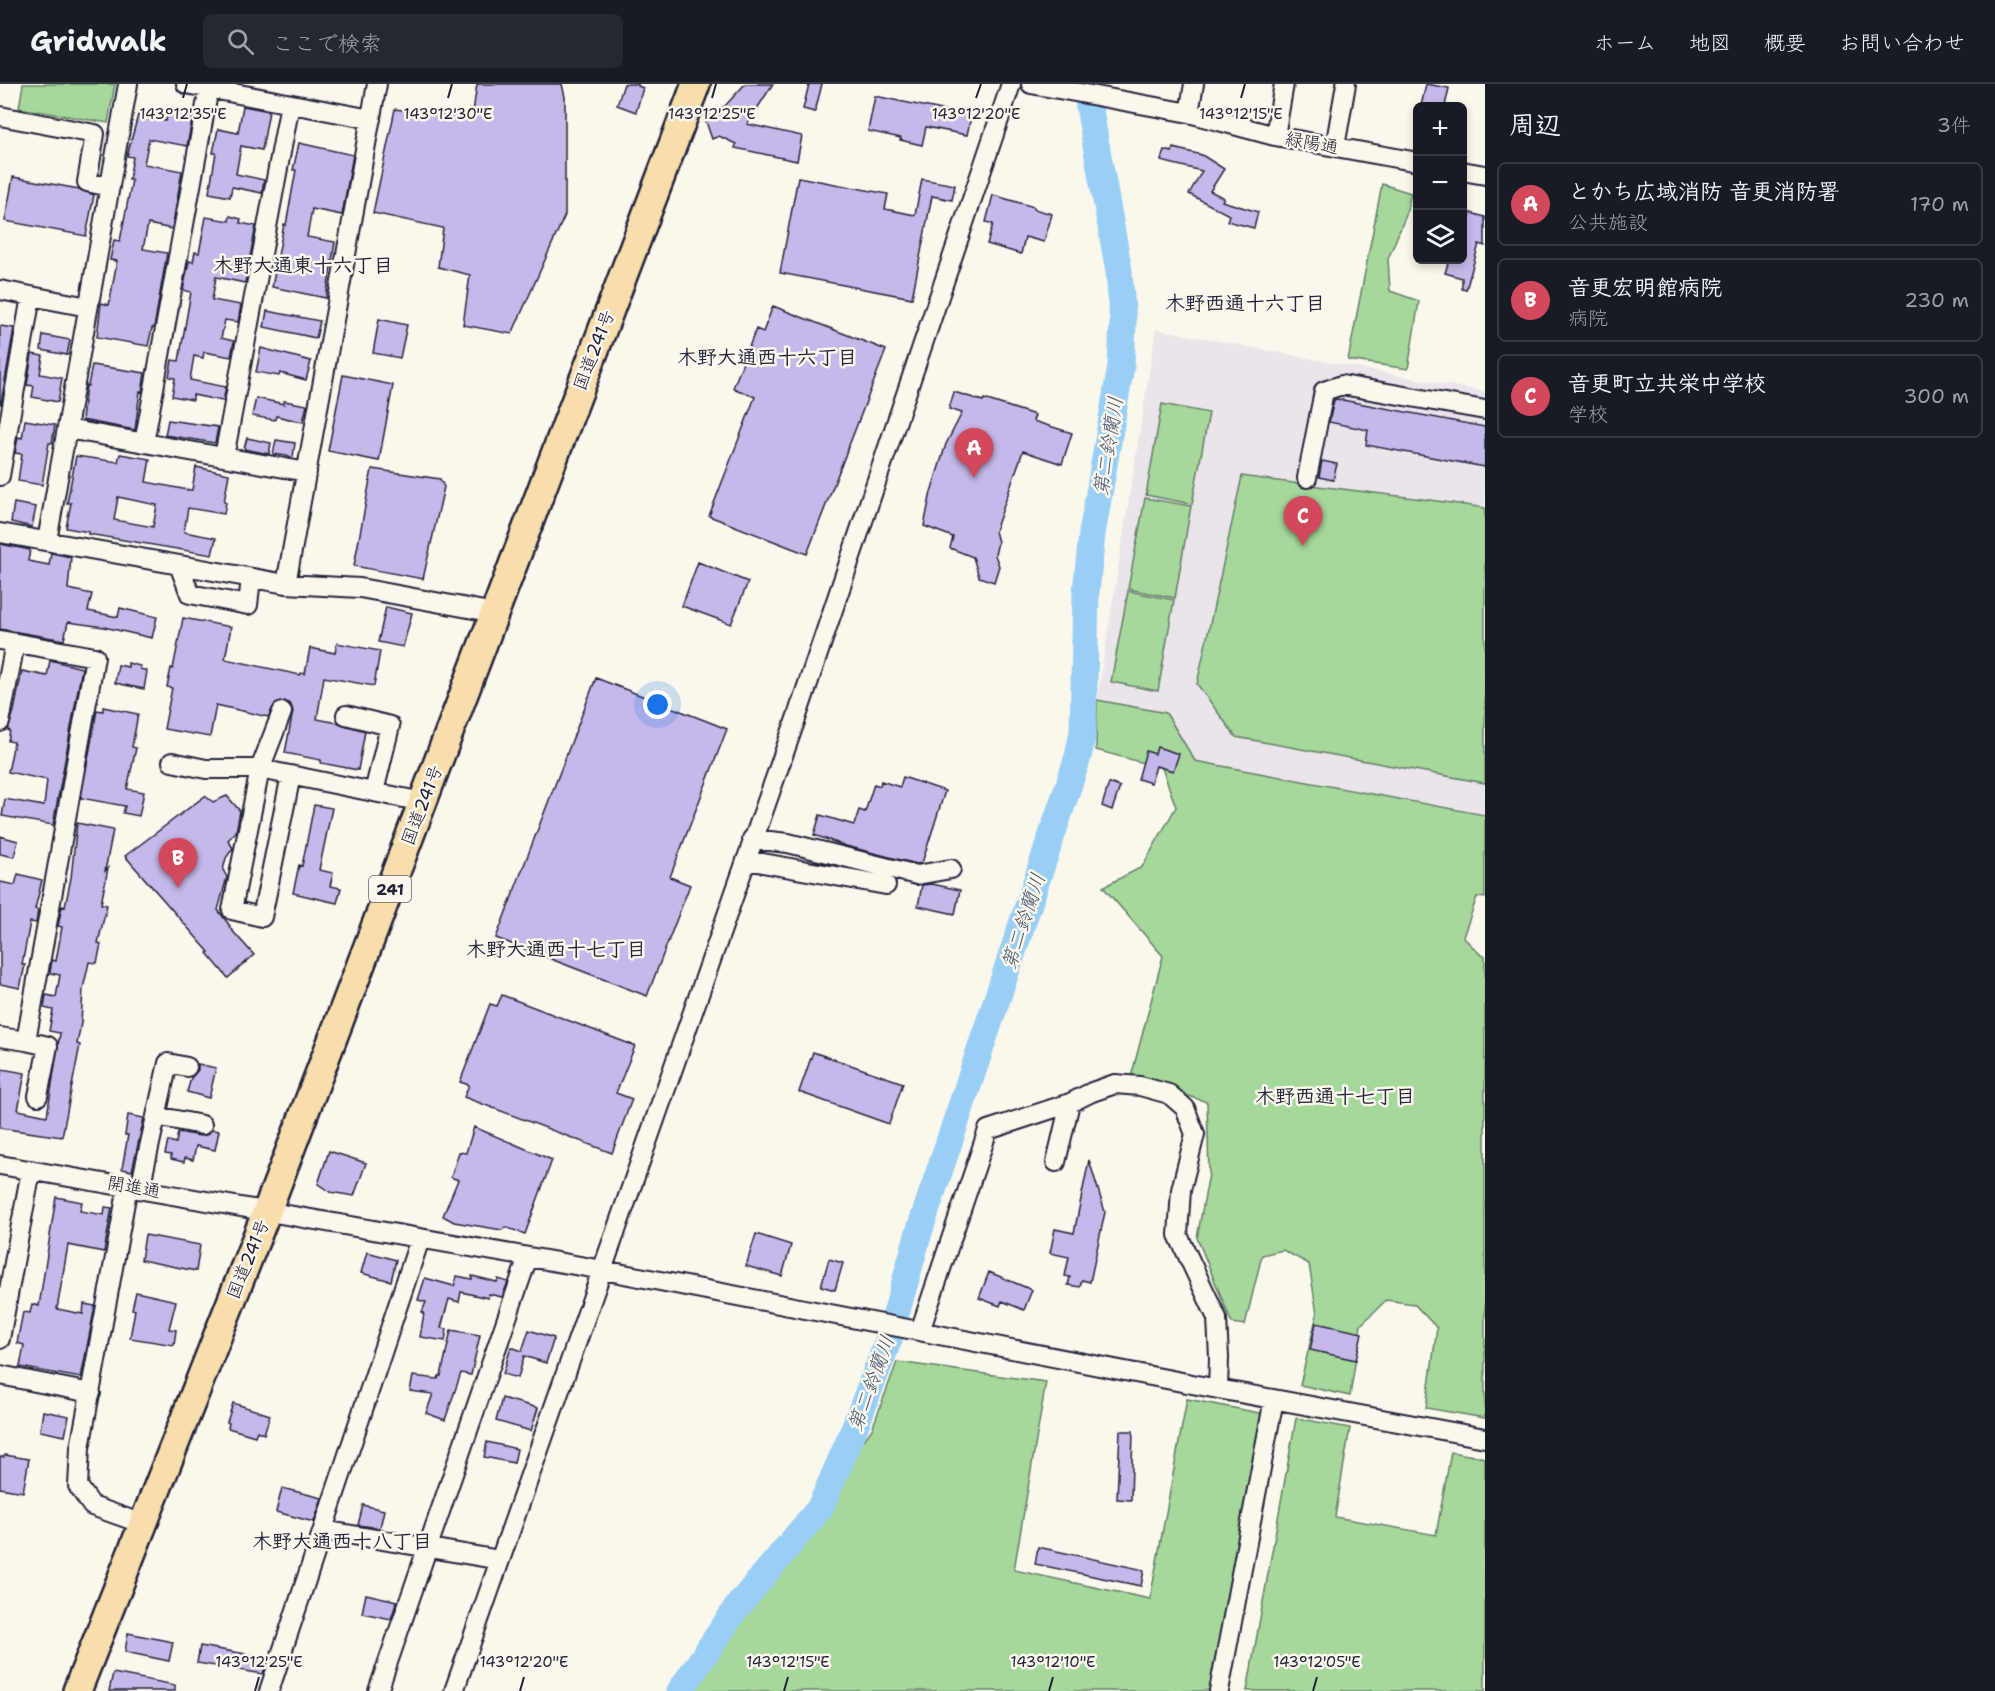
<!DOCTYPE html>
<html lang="ja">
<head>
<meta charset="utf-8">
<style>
  :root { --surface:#171b24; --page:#242831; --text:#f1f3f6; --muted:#9ea1a6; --line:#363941; --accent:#d1495b }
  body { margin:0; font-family:"Shantell Sans","Klee One",sans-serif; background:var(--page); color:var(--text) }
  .controls { position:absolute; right:18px; top:18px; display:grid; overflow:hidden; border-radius:9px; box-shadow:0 3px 9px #0003 }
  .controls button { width:54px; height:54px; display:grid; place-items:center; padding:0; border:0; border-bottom:2px solid var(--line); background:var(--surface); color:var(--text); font:30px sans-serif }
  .you { position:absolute; left:658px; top:621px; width:21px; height:21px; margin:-15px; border:4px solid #fff; border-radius:50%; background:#1a73e8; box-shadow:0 0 0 9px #1a73e833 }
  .badge { display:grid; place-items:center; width:39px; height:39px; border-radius:50%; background:var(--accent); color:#fff; font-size:20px; font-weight:700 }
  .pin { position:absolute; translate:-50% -50px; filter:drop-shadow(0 2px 3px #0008) }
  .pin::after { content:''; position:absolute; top:32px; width:21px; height:18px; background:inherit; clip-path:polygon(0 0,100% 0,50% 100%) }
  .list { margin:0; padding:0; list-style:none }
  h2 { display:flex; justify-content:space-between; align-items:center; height:78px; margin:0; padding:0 24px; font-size:26px }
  h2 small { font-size:20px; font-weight:400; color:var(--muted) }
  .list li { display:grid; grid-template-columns:39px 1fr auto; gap:18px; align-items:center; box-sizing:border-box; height:84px; margin:0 12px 12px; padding:0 12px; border:2px solid var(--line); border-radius:9px }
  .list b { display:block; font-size:22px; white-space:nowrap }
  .list p { margin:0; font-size:20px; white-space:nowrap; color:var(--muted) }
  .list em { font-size:20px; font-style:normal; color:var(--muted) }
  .icon { flex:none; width:33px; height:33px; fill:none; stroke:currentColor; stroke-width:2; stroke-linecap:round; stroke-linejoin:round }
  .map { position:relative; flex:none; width:1485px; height:1607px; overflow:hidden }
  header { display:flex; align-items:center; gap:36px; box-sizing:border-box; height:84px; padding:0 30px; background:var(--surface); border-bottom:2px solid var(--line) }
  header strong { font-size:28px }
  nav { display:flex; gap:33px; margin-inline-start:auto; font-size:21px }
  .search { width:420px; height:54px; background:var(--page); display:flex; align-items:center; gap:15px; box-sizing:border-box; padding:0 21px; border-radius:9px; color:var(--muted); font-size:22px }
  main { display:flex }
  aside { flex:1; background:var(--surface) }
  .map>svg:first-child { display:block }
  .built { fill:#ebe4eb }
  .green { fill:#a5d89a; stroke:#647d6a; stroke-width:1.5 }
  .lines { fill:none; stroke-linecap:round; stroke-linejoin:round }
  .river { stroke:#99cff7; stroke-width:27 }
  .building { fill:#c6b9ea; stroke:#22223b; stroke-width:1.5; fill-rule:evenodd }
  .minor-casing { stroke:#22223b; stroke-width:22 }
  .highway-casing { stroke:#22223b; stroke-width:32 }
  .minor { stroke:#fbf7ec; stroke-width:18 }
  .highway { stroke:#f8deab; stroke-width:27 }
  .ticks { fill:none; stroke:#22223b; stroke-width:2 }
  .labels { text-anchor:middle; stroke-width:5; stroke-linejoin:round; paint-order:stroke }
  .shield { fill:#fbf7ec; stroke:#636270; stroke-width:1.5 }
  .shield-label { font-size:16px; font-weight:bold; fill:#22223b }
  .street-label { font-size:18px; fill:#22223b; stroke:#fbf7ec }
  .neighbourhood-label { font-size:20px; font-weight:bold; fill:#22223b; stroke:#fbf7ec }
  .water-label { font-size:20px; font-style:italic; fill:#465673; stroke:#fbf7ec }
  .ticks-label { font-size:15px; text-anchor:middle; fill:#22223b; stroke:#fbf7ec; stroke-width:5; stroke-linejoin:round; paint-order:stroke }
</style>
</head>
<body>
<header>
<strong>Gridwalk</strong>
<div class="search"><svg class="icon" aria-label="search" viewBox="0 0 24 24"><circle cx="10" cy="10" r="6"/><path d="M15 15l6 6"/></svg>ここで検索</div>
<nav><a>ホーム</a><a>地図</a><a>概要</a><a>お問い合わせ</a></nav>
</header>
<main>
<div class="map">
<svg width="1485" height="1607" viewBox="0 0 1485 1607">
  <rect width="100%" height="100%" fill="#fbf7ec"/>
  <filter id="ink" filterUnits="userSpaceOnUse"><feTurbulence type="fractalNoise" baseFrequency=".0167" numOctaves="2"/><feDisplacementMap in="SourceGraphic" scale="12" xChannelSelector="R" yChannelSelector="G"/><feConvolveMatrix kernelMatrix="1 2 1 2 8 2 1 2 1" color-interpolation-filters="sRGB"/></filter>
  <g filter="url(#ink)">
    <path class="built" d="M1156 245 1485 308V731L1195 677 1166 629 1097 616Z"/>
    <path class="green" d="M23 0H115L108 39 19 24Z
      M1382 100 1411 109 1406 131 1388 175 1390 207 1419 217 1408 285 1348 276Z
      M1162 320 1209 329 1192 420 1146 411Z
      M1242 392C1323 404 1405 411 1485 424V699L1236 653 1197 600Z
      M1145 414 1191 422 1175 514 1128 505Z
      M1128 507 1174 516 1158 607 1111 598Z
      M1097 616 1166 629 1195 677 1485 731V814L1477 813 1463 853 1481 871 1485 872V1334L1426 1324 1437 1244 1414 1220 1386 1216 1361 1241 1350 1312 1300 1301 1317 1230 1309 1180 1283 1166 1262 1171 1245 1241 1232 1239 1197 1154 1209 1090 1207 1018 1131 993 1163 872 1103 803 1142 783 1176 723 1162 684 1096 666Z
      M897 1278 1046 1298 1014 1486 1150 1515 1187 1315 1265 1330 1211 1607H683L872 1345Z
      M1296 1334 1350 1344 1335 1433 1436 1451 1451 1368 1485 1374V1607H1247Z"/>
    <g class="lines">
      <path class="river" d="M680 1607 738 1522 820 1424 850 1355 889 1255 919 1148 1078 673 1083 648 1086 508 1092 450 1121 282 1123 239 1119 187 1085 0"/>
    </g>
    <path class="building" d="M477 0H562L565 13V131L512 250 463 241 470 191 438 183 443 144 373 129 395 25 472 35Z
      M624 0H638V2L643 4 636 28 617 21Z
      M745 0H773L747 40 802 52 797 77 735 64 736 60 719 52 712 55 704 32 725 22Z
      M809 0H822L815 28 803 25Z
      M1426 0 1449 4 1445 22H1421Z
      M875 12 971 32 967 51 926 43 922 61 900 56 901 54 868 47Z
      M243 22 269 27 262 66 241 62 236 90 264 96 262 109 232 103 230 113 209 109 216 69H213L218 45 238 49Z
      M168 27 193 31 187 62 149 55 144 80 182 87 172 145 148 140 143 165 167 169 154 244H152L148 262 97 253 101 219 109 221 117 177 110 176 114 156 120 157 132 96H129L133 73 127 72 138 31 166 37Z
      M299 59 353 71 342 131 312 125 307 153 335 158 326 214 272 203 284 140 286 141 296 86H293Z
      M1173 64 1202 71 1224 85 1210 107 1224 114 1222 117 1258 128 1254 144 1227 137 1229 131 1189 110 1202 87 1161 77 1164 66 1172 68Z
      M13 93 79 105 94 111 86 152 5 137Z
      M798 93 888 110 885 125 915 131 922 95 955 101 952 116 932 112 912 214 780 189Z
      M993 111 1034 123V125L1052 130 1044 158 1025 153 1021 170 987 160 993 140 986 138Z
      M1471 129 1485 133V162L1479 160 1466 206 1462 205V194L1445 189 1449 176H1462V141L1467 142Z
      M230 132 241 135 240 139 256 142 245 199 216 193 212 216 241 221 238 238 225 236 221 254 234 257 231 273 204 268 203 274 194 272 190 296 226 303 223 317 193 311V316L172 312 175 294 169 293 172 276 179 277 191 208 183 206 189 177 193 178 195 168 199 169 206 133 229 137Z
      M773 222 886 266 807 470 709 432 755 313 733 304 756 245 763 248Z
      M267 227 320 237 316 254 264 243Z
      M379 235 407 241 400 274 373 269Z
      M0 242 14 244 1 320H0Z
      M43 251 70 256 67 271 41 266Z
      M261 264 311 277 306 296 280 289 279 292 256 288Z
      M32 270 43 272 40 290 62 294 58 318 32 313 34 302 27 301Z
      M92 281 145 289 142 308 140 307 135 346 82 336 86 301 88 302Z
      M343 291 393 301 379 377 328 367Z
      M954 308 983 317 984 315 1035 331 1033 337 1072 349 1062 380 1023 367 995 447 998 458 995 471 999 482 994 498 979 493 973 473 950 464 953 453 924 442 931 408 946 360 962 329 949 325Z
      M256 314 284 320V317L307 321 303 338 276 332 275 336 252 332Z
      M1337 315 1485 343V383L1366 361 1368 346 1329 338 1334 316Z
      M25 336 55 341 52 359H49L42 401 18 397 22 370 15 369 18 353 22 354Z
      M168 336 218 343 215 359 165 351Z
      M247 354 271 359 269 370 244 365Z
      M276 356 295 359 293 373 273 370Z
      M120 370 150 375 146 398 188 406H192L196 383 229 390 224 418H226L224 430 188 424 184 448 216 454 212 471 88 450 89 448 66 444 71 419H67L76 372 118 378ZM118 413 157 421 153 443 114 436Z
      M1322 377 1337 380 1333 396 1319 393Z
      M372 385 440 395 444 403 423 495 354 482Z
      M14 419 36 423 32 443 11 438Z
      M0 460 30 466 28 477 49 481 51 469 71 473 68 505 92 510 88 527 118 533 120 524 157 533 152 554 104 543 68 538 64 556 0 545Z
      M698 478 748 498 731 540 682 522Z
      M386 523 412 529 403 563 378 558Z
      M183 534 231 543 225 575 300 591 301 589 305 590 310 564 335 569 337 559 380 567 374 602 324 593 317 635 338 639 365 647 358 686 321 679V676L285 669 293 627 291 621 285 617 275 620 268 633 216 621 210 653 164 645 172 604 167 603 171 584 173 585Z
      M50 576 82 584 53 741 2 732 5 715 44 722 47 696 8 688 14 658 8 657 10 647 8 646 14 627 22 587 47 592Z
      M128 579 140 582V585L147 587 144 605 115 599 118 581 128 583Z
      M596 594 727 645 670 793 690 801 647 912 496 854Z
      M103 623 138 630 132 663 136 664 127 705 144 708 139 732 123 729 125 722 81 714 97 626 103 627Z
      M1157 663 1179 670 1173 687 1156 682 1151 699 1138 695 1146 667 1155 670Z
      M903 693 945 707 922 779 917 780 846 762 814 751 820 731 854 741 859 726 865 728 874 700 880 702 881 697 900 703Z
      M1109 699 1120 703 1112 726 1102 722Z
      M205 712 213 718 227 712 240 727 236 748 228 756 233 764 226 774 223 786 227 793 218 826 230 842 229 843 254 871 228 894 207 869 209 868 125 772Z
      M314 721 332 724 319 786 333 789 330 802 341 804 337 819 293 809 299 781 302 782Z
      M77 739 113 746 105 787 108 784 101 820 107 821 98 859 101 860 97 879 89 878 83 905 81 939 77 960 80 961 62 1053 0 1044V995L2 985 25 989 18 1026 47 1032 60 949 49 947 53 926 44 924 46 911 56 913 60 891 50 889 52 876 56 877 62 843 58 842 62 822 65 823 71 794Z
      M0 752 18 757 14 773 0 770Z
      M18 790 42 796 35 825 38 826 36 839 30 838 22 881H25L20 904 0 900V798L15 801Z
      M932 800 960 806 955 830 918 822 922 801Z
      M502 911 635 962 616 1009 632 1015 612 1069 464 1013 469 1001 460 998 490 920 497 922Z
      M813 968 903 999 889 1040 799 1008Z
      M198 980 216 984 209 1014 187 1008 191 994 198 986Z
      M128 1031 144 1034 132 1087 122 1085 128 1051H125Z
      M474 1043 552 1076 525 1150 505 1143 502 1146 454 1138 443 1132 458 1096 451 1093 459 1068 466 1069Z
      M212 1046 219 1047 215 1066 196 1062 193 1076 185 1074 184 1078 171 1075V1071L165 1070 168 1057 176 1059 178 1048 200 1052 206 1051Z
      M329 1067 366 1079 354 1112 330 1108 318 1100Z
      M1089 1076 1105 1128 1090 1198 1082 1196 1080 1203 1068 1201 1070 1193 1065 1192 1069 1173 1050 1169 1055 1145 1074 1149Z
      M56 1113 82 1118 80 1127 104 1131 105 1123 112 1124 104 1168 68 1161 57 1225 83 1230 84 1220 95 1222 81 1294 20 1283 24 1261 17 1259 23 1228 30 1229 32 1220 39 1222Z
      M756 1150 791 1161 782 1192 746 1182Z
      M145 1151 200 1161 196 1187 141 1176Z
      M367 1168 396 1176 391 1197 361 1189Z
      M829 1175 843 1179 835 1206 821 1202Z
      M989 1188 1032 1206 1024 1226 1002 1217 1000 1222 979 1214Z
      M457 1192 472 1195V1192L497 1198 498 1195 508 1198 502 1213 489 1210 488 1214 461 1208 459 1218 449 1215 441 1244 447 1245 445 1257 420 1253 424 1229 422 1228 426 1218 418 1216 425 1194 454 1202Z
      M136 1208 176 1217 169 1245 176 1246 174 1261 130 1254 135 1226 132 1225Z
      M1316 1239 1362 1249 1356 1276 1310 1266Z
      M451 1246 480 1251 471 1291 461 1289 445 1336 426 1329 433 1310 410 1307 413 1292 438 1295 439 1292H441Z
      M529 1246 554 1254 546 1279 524 1272 518 1294 503 1290 511 1263 522 1267Z
      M502 1314 538 1324 531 1347 496 1337Z
      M233 1319 270 1331 264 1350 257 1347 255 1352 228 1344 229 1339 227 1338Z
      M43 1327 69 1332 65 1352 40 1347Z
      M1120 1347H1133L1131 1416 1117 1415Z
      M487 1358 517 1365 514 1379 484 1373Z
      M5 1371 29 1375 23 1408 0 1404V1373H4Z
      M282 1404 322 1414 314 1438 276 1428Z
      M363 1421 384 1426 380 1444 358 1441Z
      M1038 1463 1144 1486 1141 1502 1035 1480Z
      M366 1510 397 1517 391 1535 362 1529Z
      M128 1549 173 1558 169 1577 125 1568Z
      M200 1562 268 1574 263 1590 197 1579Z
      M113 1589 175 1601V1607H109Z"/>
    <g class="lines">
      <defs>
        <path id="minor" d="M186 0 371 35
          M1031 0 1189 29 1275 52 1418 78
          M1189 29 1194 0
          M0 32 95 50 87 98 110 103
          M1275 52 1284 0
          M1335 63 1346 0
          M1462 87 1485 91
          M0 206 88 223
          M67 345 307 388
          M144 359 209 4
          M224 373 290 20
          M0 392 31 212
          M1307 394 1324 307 1342 301 1485 326
          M0 449 286 500 360 504 495 529
          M47 457 128 0
          M179 481 190 510 248 521 251 494
          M286 500 377 0
          M0 556 95 573 26 957 0 953
          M346 631 390 642 374 708
          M0 638 15 559
          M172 678 206 685H260L282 628
          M291 691 262 833 232 826 260 685 423 718
          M752 755 788 759 917 791 951 785
          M746 776 886 801
          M26 957 48 962 38 1012
          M1070 1019 1092 1008 1115 1000 1140 1002 1169 1010 1185 1024 1195 1050 1181 1106 1178 1151 1217 1234 1219 1274 1218 1305
          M156 1032 202 1041
          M0 1081 603 1186 1218 1305 1485 1354
          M128 1102 80 1364 78 1402 92 1422 143 1440
          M140 1104 168 979 187 983
          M920 1247 988 1046 1070 1019 1056 1078
          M0 1255 31 1086
          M0 1291 91 1309
          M323 1446 500 1476
          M269 1607 420 1155
          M378 1607 528 1173
          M454 1607 797 632 1011 0
          M1219 1607 1274 1315"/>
        <path id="highway" d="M77 1607 267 1127 696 0"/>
      </defs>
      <use href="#minor" class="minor-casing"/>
      <use href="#highway" class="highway-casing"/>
      <use href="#minor" class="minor"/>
      <use href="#highway" class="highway"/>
    </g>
  </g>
  <path class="ticks" d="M183 14 187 0M448 14 452 0M712 14 716 0M976 14 981 0M1241 14 1245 0M255 1607 259 1593M520 1607 524 1593M784 1607 788 1593M1049 1607 1053 1593M1313 1607 1317 1593"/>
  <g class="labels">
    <rect class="shield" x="369" y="792" width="42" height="26" rx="4.5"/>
    <g class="shield-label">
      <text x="390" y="811">241</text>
    </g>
    <g class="street-label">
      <text transform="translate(1312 59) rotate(10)" y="6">緑陽通</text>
      <text transform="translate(594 266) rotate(-69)" y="6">国道241号</text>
      <text transform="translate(422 721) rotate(-69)" y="6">国道241号</text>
      <text transform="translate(134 1103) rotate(10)" y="6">開進通</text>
      <text transform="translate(248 1175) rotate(-68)" y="6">国道241号</text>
    </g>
    <g class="neighbourhood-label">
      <text x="303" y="188">木野大通東十六丁目</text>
      <text x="1245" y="226">木野西通十六丁目</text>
      <text x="767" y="280">木野大通西十六丁目</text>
      <text x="556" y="872">木野大通西十七丁目</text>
      <text x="1335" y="1019">木野西通十七丁目</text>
      <text x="342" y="1464">木野大通西十八丁目</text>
    </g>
    <g class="water-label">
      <text transform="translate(1108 362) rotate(-81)" y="7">第二鈴蘭川</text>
      <text transform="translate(1023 837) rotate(-72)" y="7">第二鈴蘭川</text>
      <text transform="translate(871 1299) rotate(-70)" y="7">第二鈴蘭川</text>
    </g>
  </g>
  <g class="ticks-label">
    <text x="183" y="35">143°12'35"E</text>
    <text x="448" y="35">143°12'30"E</text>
    <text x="712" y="35">143°12'25"E</text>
    <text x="976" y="35">143°12'20"E</text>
    <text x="1241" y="35">143°12'15"E</text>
    <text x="259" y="1583">143°12'25"E</text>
    <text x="524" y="1583">143°12'20"E</text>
    <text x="788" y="1583">143°12'15"E</text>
    <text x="1053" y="1583">143°12'10"E</text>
    <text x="1317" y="1583">143°12'05"E</text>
  </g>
</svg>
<div class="controls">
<button>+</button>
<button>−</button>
<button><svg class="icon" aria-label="layers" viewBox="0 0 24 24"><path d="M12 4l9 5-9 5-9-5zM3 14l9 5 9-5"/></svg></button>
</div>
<div class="you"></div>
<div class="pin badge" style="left:974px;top:394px">A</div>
<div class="pin badge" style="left:178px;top:804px">B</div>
<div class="pin badge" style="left:1303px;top:462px">C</div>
</div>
<aside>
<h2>周辺<small>3件</small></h2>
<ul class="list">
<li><span class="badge">A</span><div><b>とかち広域消防 音更消防署</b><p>公共施設</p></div><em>170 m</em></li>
<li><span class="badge">B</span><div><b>音更宏明館病院</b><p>病院</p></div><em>230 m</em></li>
<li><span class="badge">C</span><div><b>音更町立共栄中学校</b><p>学校</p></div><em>300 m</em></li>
</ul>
</aside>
</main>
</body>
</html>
